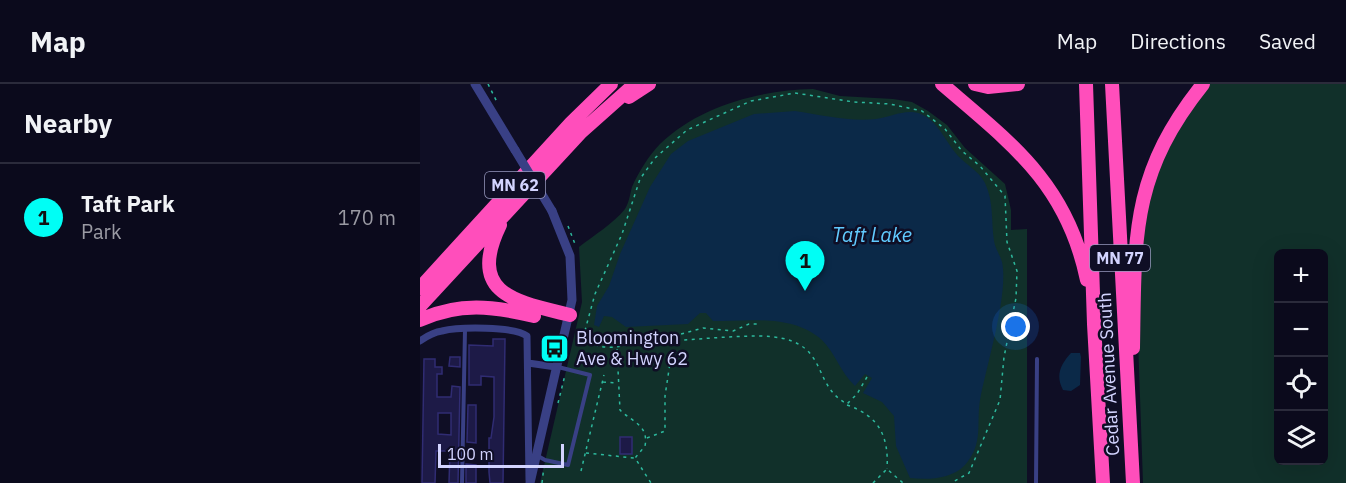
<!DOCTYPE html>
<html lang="en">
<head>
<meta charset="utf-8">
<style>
  :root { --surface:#0b0a1c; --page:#141325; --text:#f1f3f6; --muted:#9a9aa3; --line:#2b2b3b; --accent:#00fef5 }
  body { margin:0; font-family:"IBM Plex Sans",sans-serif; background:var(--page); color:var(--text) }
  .controls { position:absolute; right:18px; bottom:18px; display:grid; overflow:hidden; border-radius:9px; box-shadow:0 6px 24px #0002 }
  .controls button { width:54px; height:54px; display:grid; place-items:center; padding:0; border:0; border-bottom:2px solid var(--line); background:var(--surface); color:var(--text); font:30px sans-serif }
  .scale { position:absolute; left:18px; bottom:15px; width:126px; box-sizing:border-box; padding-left:6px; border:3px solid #d3d4ff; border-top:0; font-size:16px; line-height:21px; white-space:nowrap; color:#d3d4ff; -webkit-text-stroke:4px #0f0e25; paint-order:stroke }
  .you { position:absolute; left:596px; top:243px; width:21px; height:21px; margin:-15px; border:4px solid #fff; border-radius:50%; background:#1a73e8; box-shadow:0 0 0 9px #1a73e833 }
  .badge { display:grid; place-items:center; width:39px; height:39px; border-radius:50%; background:var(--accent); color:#111; font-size:20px; font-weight:700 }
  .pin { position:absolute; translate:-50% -50px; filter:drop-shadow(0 2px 3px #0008) }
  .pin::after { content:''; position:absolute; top:32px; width:21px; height:18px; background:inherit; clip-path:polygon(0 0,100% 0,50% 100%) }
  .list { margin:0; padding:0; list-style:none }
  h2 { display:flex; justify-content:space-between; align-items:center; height:78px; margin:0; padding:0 24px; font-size:26px }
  h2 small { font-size:20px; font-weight:400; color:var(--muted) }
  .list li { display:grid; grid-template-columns:39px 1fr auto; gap:18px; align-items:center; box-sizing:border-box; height:108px; padding:0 24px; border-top:2px solid var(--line) }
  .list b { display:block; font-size:22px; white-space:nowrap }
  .list p { margin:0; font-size:20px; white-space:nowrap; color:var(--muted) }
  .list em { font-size:20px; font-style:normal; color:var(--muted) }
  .icon { flex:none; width:33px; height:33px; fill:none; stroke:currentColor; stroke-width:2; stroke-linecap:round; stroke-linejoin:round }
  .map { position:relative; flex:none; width:926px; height:399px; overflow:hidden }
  header { display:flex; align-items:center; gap:36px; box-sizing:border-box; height:84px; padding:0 30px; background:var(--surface); border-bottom:2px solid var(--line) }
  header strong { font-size:28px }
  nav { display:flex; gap:33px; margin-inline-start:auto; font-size:21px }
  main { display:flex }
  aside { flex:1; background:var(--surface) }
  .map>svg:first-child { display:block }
  .green { fill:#11302a; fill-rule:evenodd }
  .water { fill:#0b2948 }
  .building { fill:#1d1a47; stroke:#302c73; stroke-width:1.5; fill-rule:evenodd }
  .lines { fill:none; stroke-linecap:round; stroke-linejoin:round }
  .path { stroke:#2db99d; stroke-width:1.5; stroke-dasharray:3 4.5; stroke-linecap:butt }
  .service { stroke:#394085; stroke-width:4 }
  .minor { stroke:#394085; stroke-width:7 }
  .tertiary { stroke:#394085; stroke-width:9 }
  .motorway { stroke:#ff4ebb; stroke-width:14 }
  .tertiary-bridge { stroke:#394085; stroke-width:9 }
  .labels { text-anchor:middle; stroke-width:5; stroke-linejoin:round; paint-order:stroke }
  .shield { fill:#0f0e25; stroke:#9899be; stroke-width:1.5 }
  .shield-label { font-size:16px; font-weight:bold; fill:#d3d4ff }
  .poi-label { font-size:18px; fill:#d3d4ff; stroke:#0f0e25; text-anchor:start }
  .street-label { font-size:18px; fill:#d3d4ff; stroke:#0f0e25 }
  .water-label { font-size:20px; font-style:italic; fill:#61cbff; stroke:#0f0e25 }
</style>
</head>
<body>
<header>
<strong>Map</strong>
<nav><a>Map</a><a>Directions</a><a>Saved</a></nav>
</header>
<main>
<aside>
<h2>Nearby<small></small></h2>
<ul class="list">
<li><span class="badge">1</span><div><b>Taft Park</b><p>Park</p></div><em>170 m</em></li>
</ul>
</aside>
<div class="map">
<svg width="926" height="399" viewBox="0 0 926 399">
  <rect width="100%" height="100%" fill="#0f0e25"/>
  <path class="green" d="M787 0H926V399H723L717 227 720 147 736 82ZM858 170H904V376H858Z
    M393 5 420 12 473 15 492 18 508 27 527 41 545 64 585 100 591 126V146L607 145V399H120L162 218 159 163C173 152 194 139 205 125 209 119 210 110 212 103 218 89 229 71 240 60 279 22 340 6 393 5Z"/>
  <path class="water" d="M375 27C401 31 430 38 456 35 471 33 486 24 501 30 517 37 524 54 534 67 542 79 558 85 565 99 574 118 571 137 574 157 575 164 580 171 582 178 589 210 566 283 560 316 556 340 564 359 545 381 532 395 508 396 490 394L476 362 474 332 462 318 443 309 452 294 445 290 435 302C421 289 415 269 402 256 373 230 328 237 293 237L286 229H280L268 240 206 243 192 233 184 232 179 243 174 241 177 222 189 202 200 170 230 103 251 70 268 57 334 30Z
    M651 269H660L661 273 660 301 651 307 643 306C635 291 641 280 651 269Z"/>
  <path class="building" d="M73 255H85L83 399H70L69 388V354H71L74 333V293L61 292V301H49V261L73 262Z
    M30 273H40V283L29 282Z
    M4 275H15V283H22V290H17V313H31L32 302 40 303 38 399H29L30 367H16L15 399H2ZM18 329H31V351L18 350Z
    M48 321H56V359L47 358Z
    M200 353H212V370H200Z
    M46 380 56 381V399H46Z"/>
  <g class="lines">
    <path class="path" d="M68 0 77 18
      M148 142 155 160
      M226 258 238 250H261L283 244 313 247 329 240H339
      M197 265 200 326C212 338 229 341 225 362L215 374 231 399
      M447 293 437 310 427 320C388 299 413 253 339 252 302 252 264 257 228 258 209 259 191 268 173 260 168 258 166 254 164 250L175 210 202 150 220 95 235 74 267 46 331 17 375 9 434 18 470 20 502 27 525 45 542 67 560 82 585 112 587 158 597 187 596 214 584 273 580 316 549 389 531 399
      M183 298 196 299
      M138 319 145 291
      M427 321C459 332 469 352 467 385
      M227 354 245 347V312L253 259
      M166 369 214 374
      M161 387 184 291
      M122 399 124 382
      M453 399 467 385 483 399"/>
    <path class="service" d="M118 372 125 376 148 381 170 291 138 283
      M42 399 45 246
      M616 399 617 275"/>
    <path class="minor" d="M0 257C7 252 14 248 22 247 38 243 95 242 107 252L109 396
      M108 279 136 283"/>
    <path class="tertiary" d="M55 0 95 66
      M110 399 152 216 150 172 132 127"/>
    <path class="motorway" d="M522 0C592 60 647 100 667 196
      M555 0 568 3 598 0
      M666 0 674 240 683 399
      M692 0 713 399
      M209 13 229 0
      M80 141C46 211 97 218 150 231
      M0 204 151 39 191 0
      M0 222 161 48 215 0
      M0 236C39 218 73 222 114 232
      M713 264C715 154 710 91 783 0"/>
    <path class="tertiary-bridge" d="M95 66 132 127"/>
  </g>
  <defs>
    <symbol id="bus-square" viewBox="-11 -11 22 22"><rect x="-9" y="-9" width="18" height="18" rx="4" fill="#00fef5" stroke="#0f0e25"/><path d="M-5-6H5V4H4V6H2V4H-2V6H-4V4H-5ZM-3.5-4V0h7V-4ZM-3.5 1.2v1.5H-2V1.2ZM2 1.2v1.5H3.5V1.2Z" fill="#111"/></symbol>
  </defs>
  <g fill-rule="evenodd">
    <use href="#bus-square" x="118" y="248" width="33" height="33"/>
  </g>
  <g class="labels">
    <g class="shield">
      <rect x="65" y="88" width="60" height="26" rx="4.5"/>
      <rect x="670" y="161" width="60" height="26" rx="4.5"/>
    </g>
    <g class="shield-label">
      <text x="95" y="107">MN 62</text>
      <text x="700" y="180">MN 77</text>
    </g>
    <g class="poi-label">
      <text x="156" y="260">Bloomington<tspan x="156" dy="21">Ave &amp; Hwy 62</tspan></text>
    </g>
    <g class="street-label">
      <text transform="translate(689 290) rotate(-93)" y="6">Cedar Avenue South</text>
    </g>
    <g class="water-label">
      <text x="452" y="158">Taft Lake</text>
    </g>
  </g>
</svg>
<div class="controls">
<button>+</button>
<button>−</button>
<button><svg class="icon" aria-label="locate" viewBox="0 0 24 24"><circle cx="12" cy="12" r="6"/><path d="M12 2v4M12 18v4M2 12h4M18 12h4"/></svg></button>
<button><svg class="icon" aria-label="layers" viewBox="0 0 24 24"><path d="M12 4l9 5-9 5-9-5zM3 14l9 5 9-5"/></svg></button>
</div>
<div class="scale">100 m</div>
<div class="you"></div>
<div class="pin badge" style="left:385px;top:207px">1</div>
</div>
</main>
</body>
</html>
